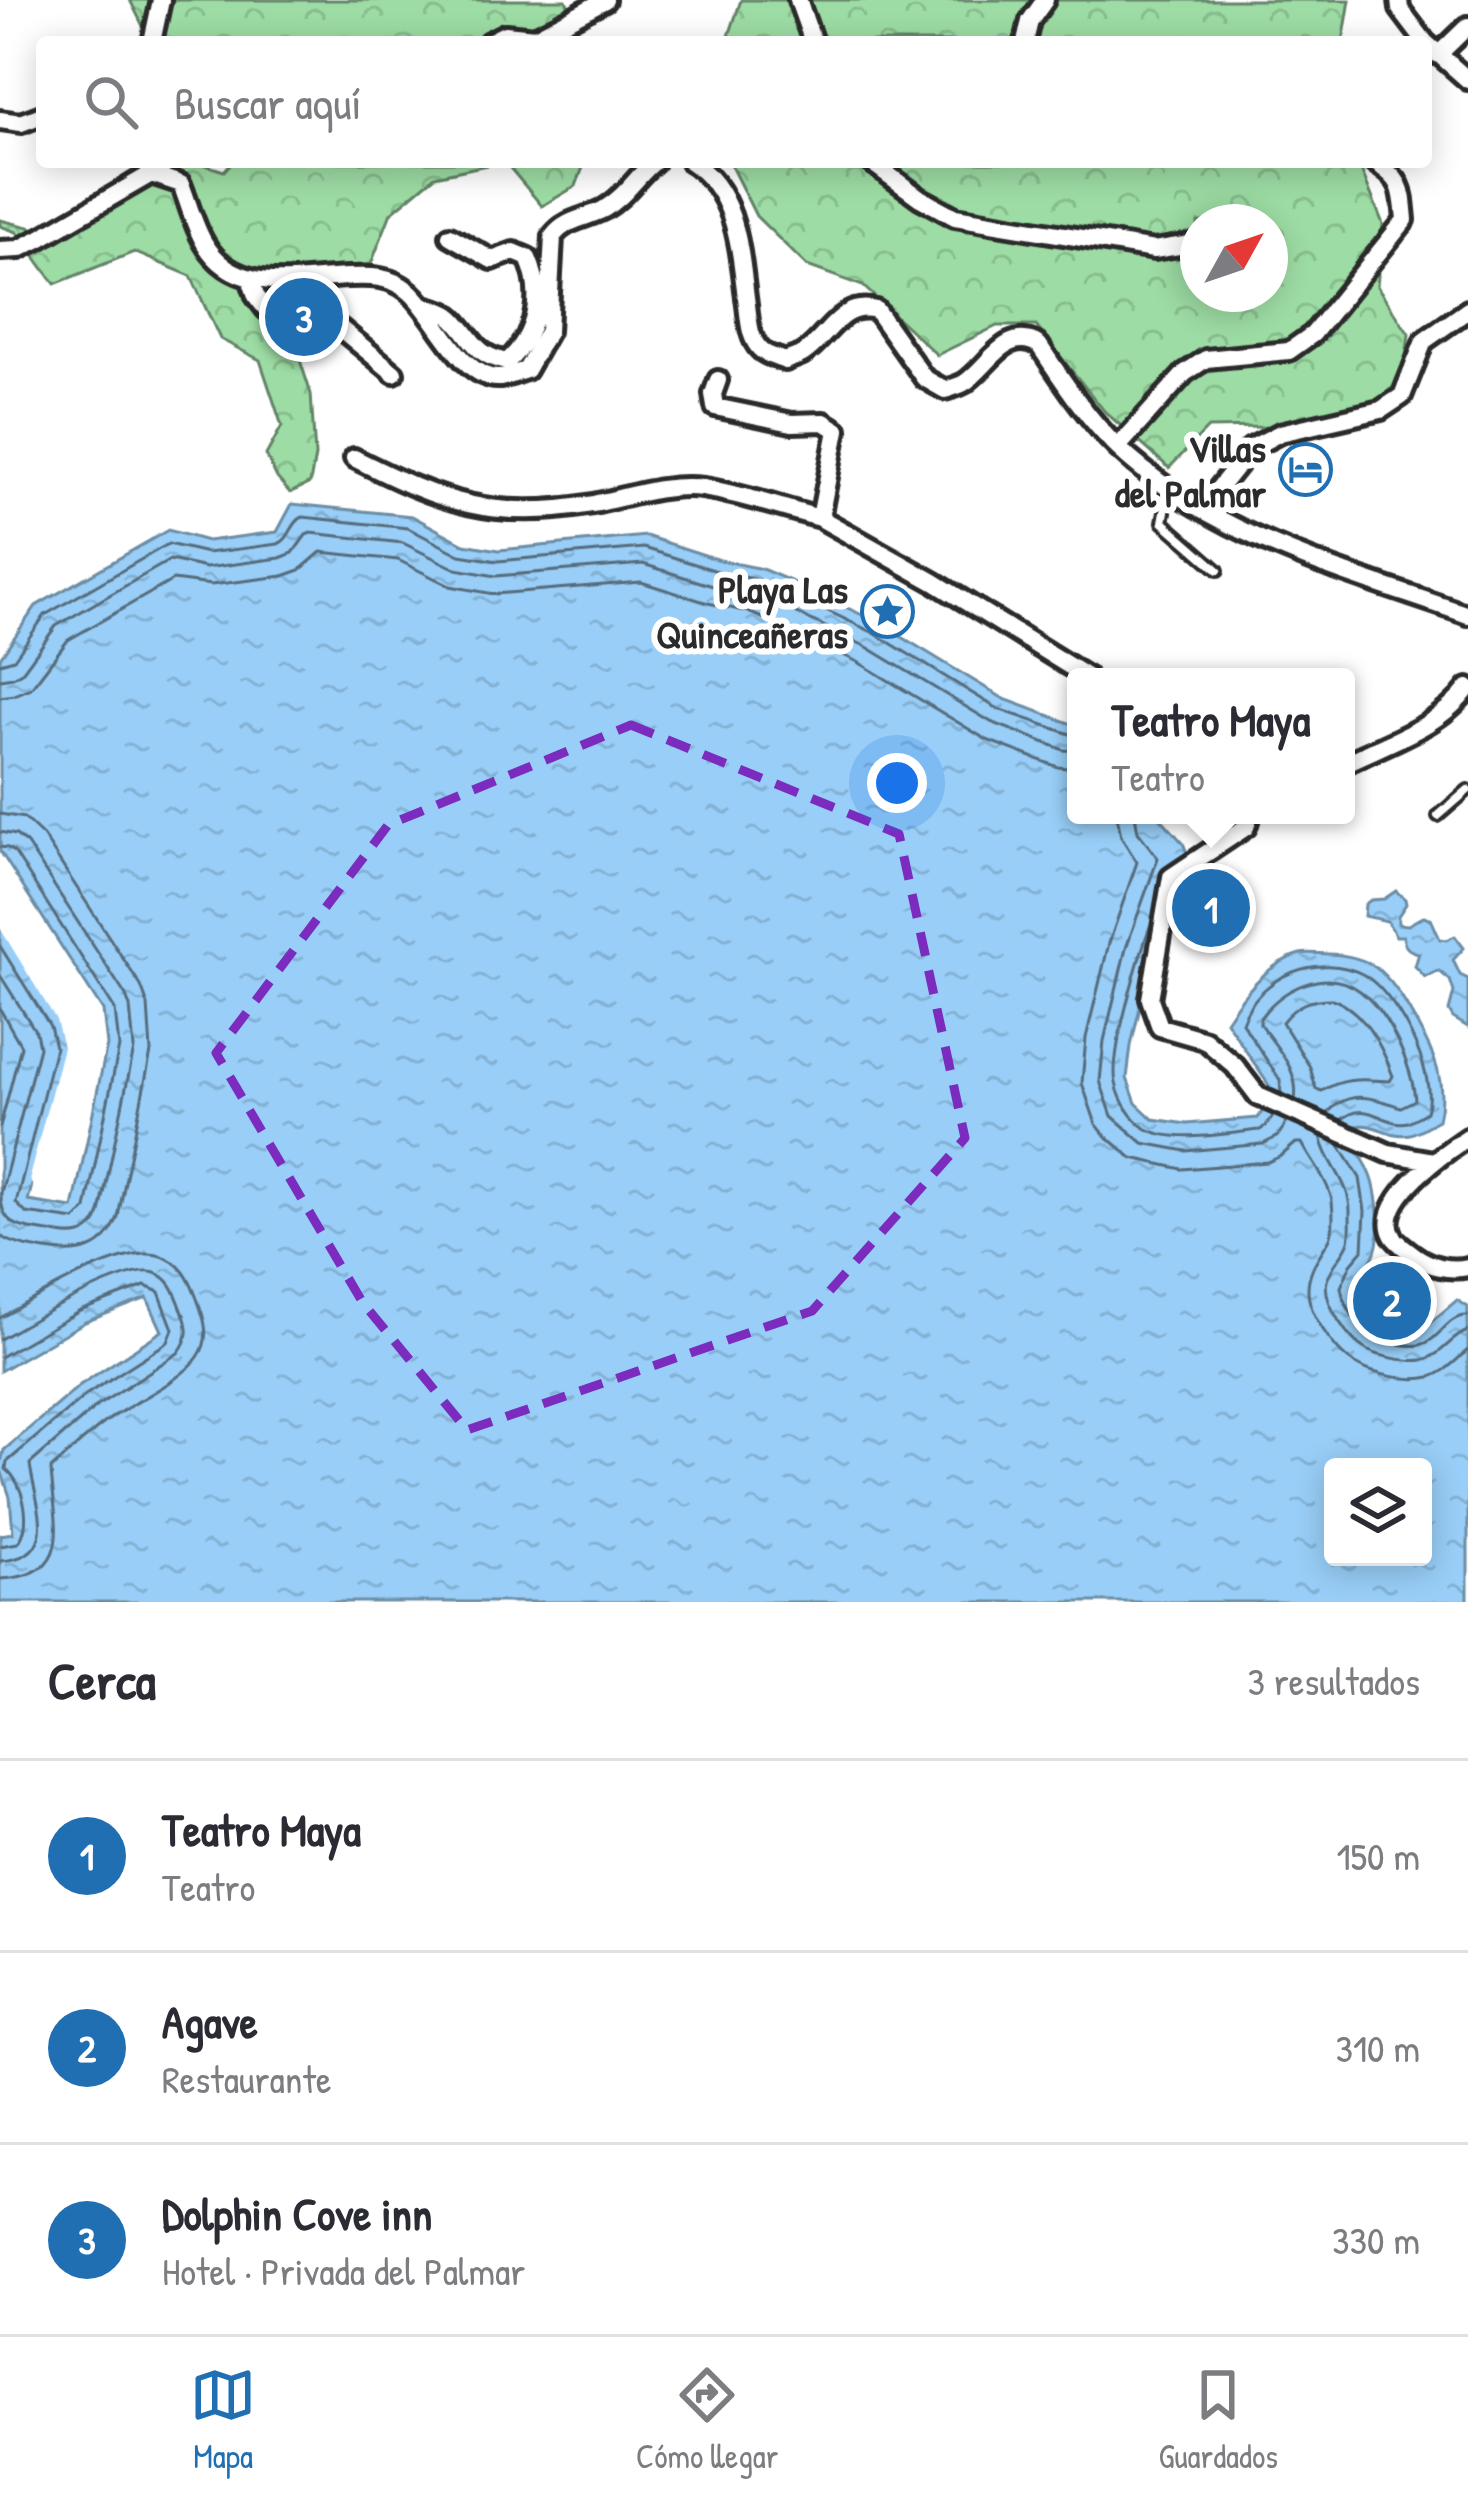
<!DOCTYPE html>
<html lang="es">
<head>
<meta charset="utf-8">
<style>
  :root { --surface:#fff; --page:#f2f2f3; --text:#2b2b33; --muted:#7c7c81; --line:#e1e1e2; --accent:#1f6fb2 }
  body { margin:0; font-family:"Patrick Hand",sans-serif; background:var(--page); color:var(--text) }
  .controls { position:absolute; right:36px; bottom:36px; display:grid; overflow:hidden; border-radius:12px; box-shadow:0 6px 30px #0003 }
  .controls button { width:108px; height:108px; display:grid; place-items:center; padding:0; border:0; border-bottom:3px solid var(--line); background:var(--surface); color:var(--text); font:60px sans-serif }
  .compass { position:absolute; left:1180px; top:204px; width:108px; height:108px; border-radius:50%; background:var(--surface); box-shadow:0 6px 30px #0003; rotate:50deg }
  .you { position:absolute; left:897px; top:783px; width:42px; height:42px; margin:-30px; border:9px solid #fff; border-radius:50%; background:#1a73e8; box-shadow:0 0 0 18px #1a73e833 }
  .badge { display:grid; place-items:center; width:78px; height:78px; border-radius:50%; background:var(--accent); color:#fff; font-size:39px; font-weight:700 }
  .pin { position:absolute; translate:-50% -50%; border:6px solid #fff; box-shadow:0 3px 12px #0006 }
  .popup { position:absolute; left:1067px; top:668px; width:288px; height:156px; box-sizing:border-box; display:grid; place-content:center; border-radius:12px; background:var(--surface); filter:drop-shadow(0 3px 9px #0005); font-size:39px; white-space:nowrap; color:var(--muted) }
  .popup b { font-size:45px; color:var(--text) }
  .popup::after { content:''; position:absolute; left:50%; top:100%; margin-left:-24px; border:24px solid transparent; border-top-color:var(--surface) }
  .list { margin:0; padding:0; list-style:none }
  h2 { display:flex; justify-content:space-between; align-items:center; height:156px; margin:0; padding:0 48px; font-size:51px }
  h2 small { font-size:39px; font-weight:400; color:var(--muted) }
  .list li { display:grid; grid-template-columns:78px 1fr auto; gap:36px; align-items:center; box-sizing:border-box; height:192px; padding:0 48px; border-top:3px solid var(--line) }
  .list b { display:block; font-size:45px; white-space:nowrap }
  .list p { margin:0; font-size:39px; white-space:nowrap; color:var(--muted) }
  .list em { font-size:39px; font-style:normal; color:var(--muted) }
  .icon { flex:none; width:66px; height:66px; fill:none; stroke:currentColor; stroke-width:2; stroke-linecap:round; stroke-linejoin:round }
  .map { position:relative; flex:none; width:1468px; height:1602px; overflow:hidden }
  .search { position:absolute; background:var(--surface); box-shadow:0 6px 30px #0003; left:36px; right:36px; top:36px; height:132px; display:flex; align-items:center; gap:30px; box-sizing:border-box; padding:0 42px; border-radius:12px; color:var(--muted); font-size:45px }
  .sheet { height:732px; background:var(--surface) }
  nav { display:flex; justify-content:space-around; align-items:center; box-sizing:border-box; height:168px; border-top:3px solid var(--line); background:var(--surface); font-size:33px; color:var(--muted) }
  nav a { display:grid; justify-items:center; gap:6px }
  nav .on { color:var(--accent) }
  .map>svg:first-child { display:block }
  .forest { fill:url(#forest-crowns); stroke:#648468; stroke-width:3; fill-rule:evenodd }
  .water { fill:url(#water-ripples); stroke:#6c8da5; stroke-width:3; fill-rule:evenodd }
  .pier { fill:#fff }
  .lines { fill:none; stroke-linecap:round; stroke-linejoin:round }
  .shore { stroke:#576c7d; stroke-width:3 }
  .lane-casing { stroke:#2b2b2b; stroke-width:16 }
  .street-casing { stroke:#2b2b2b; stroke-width:26 }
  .lane { stroke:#fff; stroke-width:8 }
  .street { stroke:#fff; stroke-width:16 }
  .marked { fill:none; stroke:#7b2cbf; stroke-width:9; stroke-dasharray:24 15; stroke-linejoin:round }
  .labels { text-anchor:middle; stroke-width:12; stroke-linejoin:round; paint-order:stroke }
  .poi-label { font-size:39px; font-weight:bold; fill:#2b2b2b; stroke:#fff; text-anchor:end }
</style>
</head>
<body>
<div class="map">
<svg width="1468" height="1602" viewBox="0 0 1468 1602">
  <defs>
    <pattern id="forest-crowns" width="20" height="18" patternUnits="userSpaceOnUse" patternTransform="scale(3)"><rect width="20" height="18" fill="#9ddca4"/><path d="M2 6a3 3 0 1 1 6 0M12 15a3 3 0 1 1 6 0" fill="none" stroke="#87bd8d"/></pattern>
    <pattern id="water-ripples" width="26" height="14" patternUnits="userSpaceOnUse" patternTransform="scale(3)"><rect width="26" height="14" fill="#98cef7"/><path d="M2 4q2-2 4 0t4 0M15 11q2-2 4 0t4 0" fill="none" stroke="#83b1d4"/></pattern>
  </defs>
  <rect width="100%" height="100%" fill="#fff"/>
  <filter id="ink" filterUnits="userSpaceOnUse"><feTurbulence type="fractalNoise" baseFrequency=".00833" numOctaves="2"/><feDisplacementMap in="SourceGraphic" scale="24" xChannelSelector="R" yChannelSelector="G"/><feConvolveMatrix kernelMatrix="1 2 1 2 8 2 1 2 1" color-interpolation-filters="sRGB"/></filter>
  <g filter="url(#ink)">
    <path class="forest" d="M130 0H566L583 42H151Z
      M741 0H1350L1343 42H727Z
      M146 162H196L224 171 232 162H501L435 176 391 213 371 264 272 274 311 394 315 456 310 483 290 493 277 478 266 455 282 426 260 360 220 339 191 276 134 252 55 284 17 232 0 226V220L41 230Z
      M505 162H585L576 186 542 206Z
      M729 162H1358L1383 224 1377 286 1409 334 1401 398 1265 427 1208 428 1169 468 1105 412 1036 326H997L937 355 863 286 807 266 756 216ZM1198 222H1270V294H1198Z"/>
    <path class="water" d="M292 504 412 516 464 544 499 550 646 536 720 560 762 569 793 582 879 623 1004 699 1075 725 1076 815H1158L1183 843 1188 855 1152 955 1131 1046 1127 1078 1136 1103 1153 1119 1187 1124 1258 1118 1267 1104 1270 1087 1226 1021C1243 995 1267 963 1300 954 1308 952 1319 954 1328 954 1341 954 1361 958 1372 965 1392 978 1406 1004 1417 1024 1435 1055 1447 1084 1438 1120 1430 1124 1419 1132 1410 1134 1387 1139 1372 1118 1350 1128 1349 1145 1363 1155 1369 1171 1378 1189 1383 1239 1373 1257 1367 1269 1358 1274 1353 1290L1379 1326 1418 1333 1457 1300 1468 1307V1602H0V1535L13 1533 10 1497 0 1467 4 1450 80 1385 162 1331 147 1298 85 1322 0 1371V923L61 1022 67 1047 28 1201 73 1208 107 1045 103 1011 0 851V658L36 606 168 530 207 541 277 532ZM1333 1467H1423V1557H1333Z
      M1396 891 1405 899 1406 904 1398 916V924L1408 925 1424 916 1431 919 1440 939 1446 940 1455 936 1464 948 1453 960 1460 975 1468 979V1027L1453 1018 1449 1011 1454 992 1450 980 1439 971 1425 977 1415 966 1419 953C1409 951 1404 948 1403 936H1396L1387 921 1364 916 1365 904 1371 900 1384 899Z"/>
    <path class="pier" d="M0 917 5 920 66 1018 73 1046 36 1190 31 1183 30 1174 63 1047 56 1020 0 928Z"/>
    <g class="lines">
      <path class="shore" d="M0 663 14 659 45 615 168 544 207 553 278 544C291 539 291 522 303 517L408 528 460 555 498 561 644 548 717 571 758 580 788 592 874 633 998 709 1076 736
        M0 679 13 677 23 671 56 626 170 560 206 568 280 558 293 553 306 535 311 533 403 543 456 569 496 576 643 564 713 586 754 595 782 606 867 647 991 722 1064 750 1076 751
        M0 697 14 695 31 688 68 640 173 580 211 585 283 576 300 570 321 552 398 560 450 586 494 594 641 582 708 603 748 612 774 623 858 662 987 740 1058 767 1076 769
        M0 814 24 818 43 836 141 986 148 1005 151 1052 118 1217C105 1251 79 1256 46 1250 29 1247 15 1245 0 1236
        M1117 815 1121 837 1137 862 1109 943 1086 1038 1082 1083 1096 1124 1105 1135 1132 1158 1182 1169 1268 1162 1281 1156 1296 1143H1302C1311 1161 1328 1180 1332 1201 1333 1211 1334 1229 1330 1238 1321 1255 1308 1268 1308 1289 1307 1312 1336 1354 1357 1365 1374 1375 1411 1382 1430 1377 1445 1373 1456 1360 1468 1350
        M1135 815 1138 832 1158 858 1126 948 1104 1041 1100 1081 1112 1116 1143 1143 1186 1151 1263 1144 1277 1137 1288 1121
        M0 832 16 835 27 844 126 996 130 1007 134 1049 100 1213C96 1223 91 1231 80 1234 70 1237 59 1234 49 1232 22 1228 0 1227 1 1193L39 1047 36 1032 0 975
        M0 847 8 848 15 853 115 1010 119 1047 86 1209 75 1220 26 1213 16 1203 55 1047 50 1026 0 946
        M1153 918C1141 950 1109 1054 1116 1083 1120 1101 1131 1120 1147 1129 1175 1144 1229 1133 1260 1130L1266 1126 1274 1115
        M1332 999C1363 1010 1382 1046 1393 1076L1390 1081C1365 1080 1346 1076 1322 1091L1316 1089 1310 1067 1282 1022C1296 1004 1310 999 1332 999Z
        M0 1009 21 1046 0 1127
        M1281 1094 1280 1080 1242 1023C1258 976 1319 951 1364 975 1397 994 1439 1076 1426 1112 1425 1113 1410 1121 1408 1122 1383 1128 1369 1097 1341 1120
        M1295 1100C1300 1070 1276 1047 1260 1024V1018C1282 988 1326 966 1360 991 1388 1012 1412 1065 1415 1100L1401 1107C1373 1098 1349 1088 1327 1114
        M1321 1136C1327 1166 1350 1179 1350 1213 1350 1221 1351 1233 1349 1241 1345 1254 1331 1265 1327 1281 1322 1302 1349 1341 1367 1350 1380 1357 1408 1362 1422 1360 1441 1357 1451 1336 1468 1331
        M1338 1143 1360 1178 1365 1211 1363 1250 1351 1264 1341 1287C1343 1303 1358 1327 1372 1336 1381 1342 1409 1347 1420 1345 1440 1341 1446 1315 1468 1316
        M0 1318C34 1299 124 1243 161 1256 181 1262 189 1278 196 1296 204 1317 212 1337 198 1357 182 1381 131 1403 107 1421 88 1435 69 1453 51 1469 53 1519 78 1576 0 1579
        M0 1339C28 1323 126 1263 155 1273 172 1278 176 1295 182 1310 189 1327 190 1338 178 1353L97 1406 30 1464C34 1502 64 1557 0 1561
        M0 1357 80 1311 145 1286 159 1292 173 1329 168 1342 87 1394 7 1462 6 1469C24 1483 33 1525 18 1543L0 1546"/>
      <defs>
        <path id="lane" d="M1169 490 1163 522 1218 570
          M1438 816 1468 790"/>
        <path id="street" d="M798 0 813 42
          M1399 0 1400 9 1425 42
          M152 42 161 0
          M489 42 505 34 535 37
          M531 42 535 37 605 0
          M1025 42 1030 21 1045 0
          M1426 43 1468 80
          M1438 55 1468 26
          M0 120 21 123 42 115
          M691 162C739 192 740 255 747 305 749 319 749 338 760 349 765 355 778 358 785 361 791 358 798 357 804 353 829 336 840 301 876 310L924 378 945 390C951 388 959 386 964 383 988 368 1006 325 1039 345 1063 381 1087 418 1118 448 1214 538 1347 572 1468 615
          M871 162 920 198 955 217 1154 250 1197 243
          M0 250 19 249 39 239 151 174 181 184C189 204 194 226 205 244 236 296 297 279 348 277 371 276 391 276 409 291 435 312 462 381 500 378 508 377 518 372 526 370L548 331 553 236C566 219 585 219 604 209 625 197 636 177 654 162
          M251 281 256 296 266 309 341 329 394 373
          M425 306C434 309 446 311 453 318 474 339 474 355 507 362 537 334 544 294 528 258L514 252 492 260 450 236
          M718 380 713 394 715 407 792 423 824 422 837 430 820 518 934 582 1087 677
          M1118 447 1185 373 1206 359 1289 351 1313 334 1405 220C1402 188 1403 180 1374 162
          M354 458C441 502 494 522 593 504 628 497 667 483 703 488 742 494 781 508 820 518
          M1203 508 1251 448 1280 433 1381 410 1402 396 1424 341 1468 310
          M1346 763C1387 743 1441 726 1468 688
          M1250 815 1246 827 1171 877 1150 999 1160 1027 1205 1040 1235 1066 1258 1096 1388 1153 1433 1161
          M1468 1137C1444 1153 1373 1201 1393 1236 1396 1242 1409 1251 1414 1255 1430 1267 1450 1271 1468 1267"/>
      </defs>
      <use href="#lane" class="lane-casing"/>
      <use href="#street" class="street-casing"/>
      <use href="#lane" class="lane"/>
      <use href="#street" class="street"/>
    </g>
  </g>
  <path class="marked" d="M631 725 899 834 965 1138 812 1311 467 1430 363 1303 216 1053 388 825Z"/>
  <defs>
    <symbol id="hotel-ring" viewBox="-11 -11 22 22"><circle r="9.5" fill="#fff" stroke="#1f6fb2" stroke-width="1.5"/><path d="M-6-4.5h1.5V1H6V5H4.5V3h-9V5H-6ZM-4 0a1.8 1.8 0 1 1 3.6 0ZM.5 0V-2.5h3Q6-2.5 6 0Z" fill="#1f6fb2"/></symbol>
    <symbol id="sight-ring" viewBox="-11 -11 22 22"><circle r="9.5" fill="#fff" stroke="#1f6fb2" stroke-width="1.5"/><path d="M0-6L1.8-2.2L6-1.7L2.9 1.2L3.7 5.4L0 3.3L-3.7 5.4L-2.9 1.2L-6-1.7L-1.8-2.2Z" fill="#1f6fb2"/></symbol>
  </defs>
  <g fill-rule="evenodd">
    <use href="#hotel-ring" x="1276" y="440" width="59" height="59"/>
    <use href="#sight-ring" x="858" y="582" width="59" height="59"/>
  </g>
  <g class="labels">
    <g class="poi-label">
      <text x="1266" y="462">Villas<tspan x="1266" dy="45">del Palmar</tspan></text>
      <text x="848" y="603">Playa Las<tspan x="848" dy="45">Quinceañeras</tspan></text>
    </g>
  </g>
</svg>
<div class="controls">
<button><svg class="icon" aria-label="layers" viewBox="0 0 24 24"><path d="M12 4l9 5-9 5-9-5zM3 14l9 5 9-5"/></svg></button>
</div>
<svg class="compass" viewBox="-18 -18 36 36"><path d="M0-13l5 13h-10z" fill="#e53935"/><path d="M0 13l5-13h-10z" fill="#7c7c81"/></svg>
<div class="you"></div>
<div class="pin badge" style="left:1211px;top:908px">1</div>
<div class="popup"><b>Teatro Maya</b>Teatro</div>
<div class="pin badge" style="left:1392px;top:1301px">2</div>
<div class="pin badge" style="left:304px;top:317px">3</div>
<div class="search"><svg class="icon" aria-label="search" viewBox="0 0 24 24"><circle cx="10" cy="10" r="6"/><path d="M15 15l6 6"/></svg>Buscar aquí</div>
</div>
<section class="sheet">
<h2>Cerca<small>3 resultados</small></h2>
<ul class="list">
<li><span class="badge">1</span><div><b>Teatro Maya</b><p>Teatro</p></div><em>150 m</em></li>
<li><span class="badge">2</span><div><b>Agave</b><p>Restaurante</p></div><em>310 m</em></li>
<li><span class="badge">3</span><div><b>Dolphin Cove inn</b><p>Hotel · Privada del Palmar</p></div><em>330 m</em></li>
</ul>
</section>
<nav>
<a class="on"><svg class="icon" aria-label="map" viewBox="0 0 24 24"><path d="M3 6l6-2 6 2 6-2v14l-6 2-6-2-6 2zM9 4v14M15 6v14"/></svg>Mapa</a>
<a><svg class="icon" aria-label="directions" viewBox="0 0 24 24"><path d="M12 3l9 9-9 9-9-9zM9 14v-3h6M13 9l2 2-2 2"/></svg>Cómo llegar</a>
<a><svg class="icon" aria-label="saved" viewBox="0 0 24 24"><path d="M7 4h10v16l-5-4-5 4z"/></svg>Guardados</a>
</nav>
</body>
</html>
